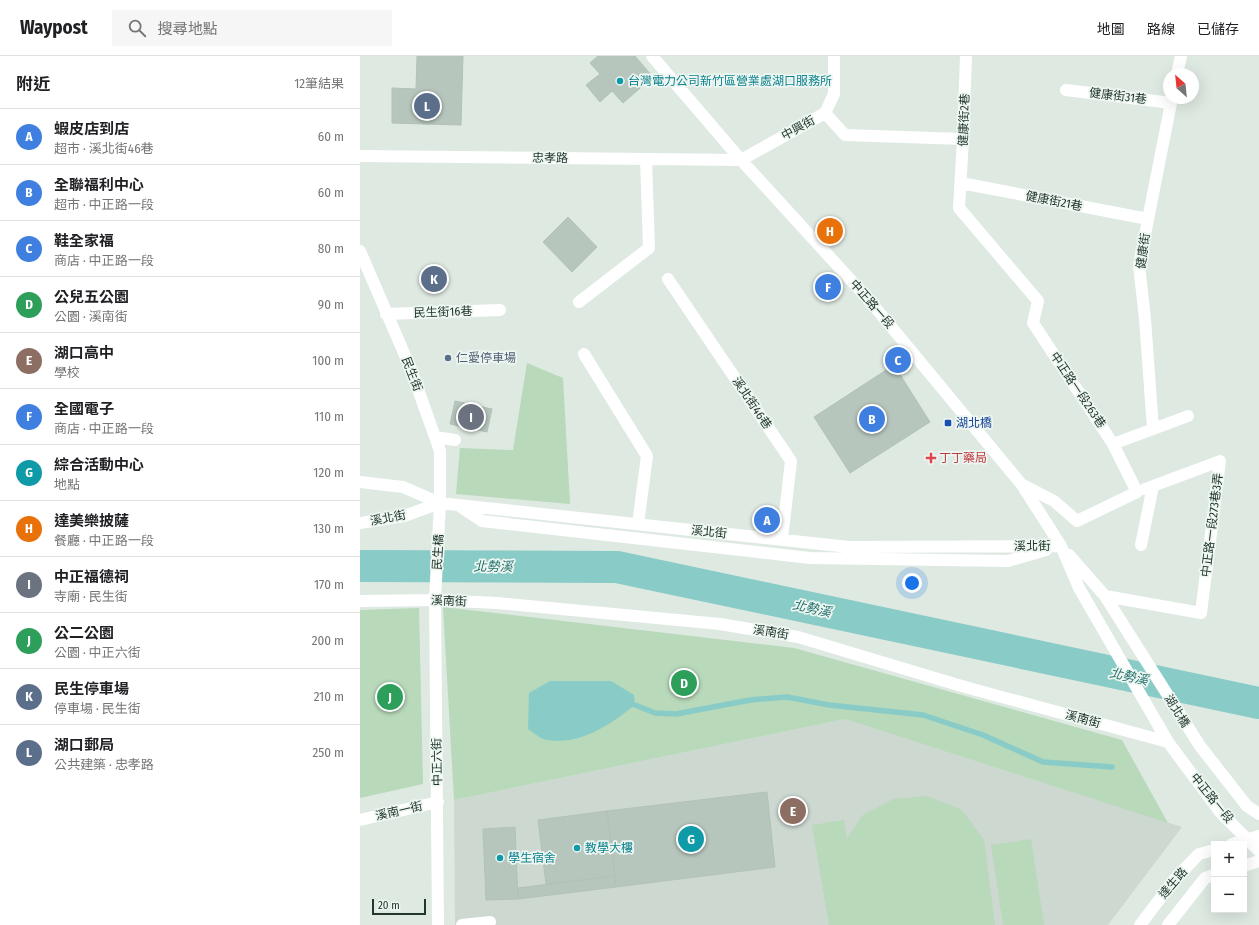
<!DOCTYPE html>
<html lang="zh-TW">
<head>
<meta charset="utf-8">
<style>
  :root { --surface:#fff; --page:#f6f6f6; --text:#202124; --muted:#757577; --line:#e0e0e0; --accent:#0b8043 }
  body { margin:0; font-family:"Fira Sans Condensed","Noto Sans TC",sans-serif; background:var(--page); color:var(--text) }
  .controls { position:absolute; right:12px; bottom:12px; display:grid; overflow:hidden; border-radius:0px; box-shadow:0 4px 16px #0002 }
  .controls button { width:36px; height:36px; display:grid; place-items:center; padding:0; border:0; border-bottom:1px solid var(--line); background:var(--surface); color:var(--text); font:20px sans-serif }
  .compass { position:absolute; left:803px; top:12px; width:36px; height:36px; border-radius:50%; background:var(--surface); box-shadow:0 4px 16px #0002; rotate:333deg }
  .scale { position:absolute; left:12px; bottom:10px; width:54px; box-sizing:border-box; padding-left:4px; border:2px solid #21372c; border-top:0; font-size:11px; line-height:14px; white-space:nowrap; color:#21372c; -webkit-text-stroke:3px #eef6f1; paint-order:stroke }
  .you { position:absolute; left:552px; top:527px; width:14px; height:14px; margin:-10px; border:3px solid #fff; border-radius:50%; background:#1a73e8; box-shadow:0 0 0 6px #1a73e833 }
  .badge { display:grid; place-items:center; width:26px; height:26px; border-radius:50%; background:var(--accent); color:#fff; font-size:13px; font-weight:700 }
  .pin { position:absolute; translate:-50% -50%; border:2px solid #fff; box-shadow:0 1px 4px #0006 }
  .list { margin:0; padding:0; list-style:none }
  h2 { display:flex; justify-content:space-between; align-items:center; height:52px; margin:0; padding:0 16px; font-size:17px }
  h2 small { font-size:13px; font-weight:400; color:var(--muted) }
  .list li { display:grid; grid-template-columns:26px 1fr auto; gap:12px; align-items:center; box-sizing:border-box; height:56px; padding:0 16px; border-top:1px solid var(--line) }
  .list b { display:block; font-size:15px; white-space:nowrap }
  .list p { margin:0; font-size:13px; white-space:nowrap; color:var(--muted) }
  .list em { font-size:13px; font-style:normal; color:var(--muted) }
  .icon { flex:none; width:22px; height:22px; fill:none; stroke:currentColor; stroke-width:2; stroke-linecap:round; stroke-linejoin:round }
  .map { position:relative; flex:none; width:899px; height:869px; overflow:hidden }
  header { display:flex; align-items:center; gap:24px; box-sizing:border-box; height:56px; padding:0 20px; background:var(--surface); border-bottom:1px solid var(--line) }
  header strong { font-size:19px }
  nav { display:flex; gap:22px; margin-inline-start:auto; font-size:14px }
  .search { width:280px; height:36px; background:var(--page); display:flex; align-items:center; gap:10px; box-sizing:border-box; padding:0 14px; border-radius:0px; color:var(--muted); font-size:15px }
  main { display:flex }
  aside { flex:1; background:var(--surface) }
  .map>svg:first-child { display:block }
  .built { fill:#cdd8d1 }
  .green { fill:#b8d9ba }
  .water { fill:#89cbc7 }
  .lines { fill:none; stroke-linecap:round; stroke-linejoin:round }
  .stream { stroke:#89cbc7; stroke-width:5.5 }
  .river { stroke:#89cbc7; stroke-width:32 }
  .building { fill:#b7c6bd; stroke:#b2c2b8 }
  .minor { stroke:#fff; stroke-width:12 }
  .culture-dot { fill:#0f9aa8; stroke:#eef6f1; stroke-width:1.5 }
  .service-dot { fill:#5c6f8a; stroke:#eef6f1; stroke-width:1.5 }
  .transit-dot { fill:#1a4fb4; stroke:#eef6f1; stroke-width:1.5 }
  .health-dot { fill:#e0444e; stroke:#eef6f1; stroke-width:1.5 }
  .labels { text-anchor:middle; stroke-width:3.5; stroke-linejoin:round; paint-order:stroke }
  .culture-label { font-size:12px; fill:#0d838f; stroke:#eef6f1; text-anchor:start }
  .street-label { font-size:12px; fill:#21372c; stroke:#eef6f1 }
  .service-label { font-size:12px; fill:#4e5e75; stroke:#eef6f1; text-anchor:start }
  .transit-label { font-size:12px; fill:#164399; stroke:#eef6f1; text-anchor:start }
  .health-label { font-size:12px; fill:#be3a42; stroke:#eef6f1; text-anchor:start }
  .water-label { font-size:13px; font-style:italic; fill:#206f6b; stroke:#eef6f1 }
</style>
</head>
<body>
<header>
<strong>Waypost</strong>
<div class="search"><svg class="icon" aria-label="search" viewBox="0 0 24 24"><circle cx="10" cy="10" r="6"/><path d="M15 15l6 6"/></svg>搜尋地點</div>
<nav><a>地圖</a><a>路線</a><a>已儲存</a></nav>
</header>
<main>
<aside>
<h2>附近<small>12筆結果</small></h2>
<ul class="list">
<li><span class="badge" style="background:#3f7fe0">A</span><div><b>蝦皮店到店</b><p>超市 · 溪北街46巷</p></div><em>60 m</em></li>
<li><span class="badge" style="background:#3f7fe0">B</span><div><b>全聯福利中心</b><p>超市 · 中正路一段</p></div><em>60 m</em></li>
<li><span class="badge" style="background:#3f7fe0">C</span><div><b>鞋全家福</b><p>商店 · 中正路一段</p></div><em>80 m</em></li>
<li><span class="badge" style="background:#2e9e5b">D</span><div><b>公兒五公園</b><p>公園 · 溪南街</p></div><em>90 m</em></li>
<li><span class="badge" style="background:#8d6e63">E</span><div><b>湖口高中</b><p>學校</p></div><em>100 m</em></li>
<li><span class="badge" style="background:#3f7fe0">F</span><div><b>全國電子</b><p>商店 · 中正路一段</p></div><em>110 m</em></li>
<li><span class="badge" style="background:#0f9aa8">G</span><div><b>綜合活動中心</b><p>地點</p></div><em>120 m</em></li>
<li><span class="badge" style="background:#e8710a">H</span><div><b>達美樂披薩</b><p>餐廳 · 中正路一段</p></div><em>130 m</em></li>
<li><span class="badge" style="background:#6b7280">I</span><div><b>中正福德祠</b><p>寺廟 · 民生街</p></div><em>170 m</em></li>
<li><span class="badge" style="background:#2e9e5b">J</span><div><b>公二公園</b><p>公園 · 中正六街</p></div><em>200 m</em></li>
<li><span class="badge" style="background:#5c6f8a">K</span><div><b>民生停車場</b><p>停車場 · 民生街</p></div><em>210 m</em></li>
<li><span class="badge" style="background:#5c6f8a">L</span><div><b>湖口郵局</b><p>公共建築 · 忠孝路</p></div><em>250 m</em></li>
</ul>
</aside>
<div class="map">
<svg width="899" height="869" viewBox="0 0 899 869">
  <rect width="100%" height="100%" fill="#dee9e2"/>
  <path class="built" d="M485 663 822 771 748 869H95L94 744Z"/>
  <path class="green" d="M167 307 203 322 210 448 96 438 100 392 153 394Z
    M83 551 434 592 762 684 808 767 485 663 94 744Z
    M59 552 63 728 0 742V554Z
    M567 740 602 754 624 784 635 869H469L452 769 484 764 487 782 503 759 533 743Z
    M671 783 684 869H643L631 789Z"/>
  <path class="water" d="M190 625H251L274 639 275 649C249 669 222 689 187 684 181 683 174 677 168 673L169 637Z"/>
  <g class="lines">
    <path class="stream" d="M275 649 295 657 316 658 390 644 427 641 469 649 563 659 623 679 683 706 752 711"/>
    <path class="river" d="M0 510 257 511 899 647"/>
  </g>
  <path class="building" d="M57 0H103L101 69 32 67V32L56 33Z
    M238 0H275L293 21 263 47 252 35 240 46 226 29 240 18 230 7Z
    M208 161 237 191 212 216 183 186Z
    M534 309 570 366 490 417 454 361Z
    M95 345 132 353 127 376 90 368Z
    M407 736 415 811 256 831 247 755Z
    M247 755 255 820 186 828 178 764Z
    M155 771 158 843 126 844 123 773Z
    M255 820 256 831 158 843V832Z"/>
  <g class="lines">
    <path class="minor" d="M292 0 381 104 509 244 662 429 701 490 719 532 808 686 860 756 899 795
      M606 0 603 83 599 152 678 245 673 267 753 388 777 436 717 465 694 445 663 429
      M817 18 821 0
      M706 34 811 47
      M465 57 485 79 603 83
      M0 100 381 104 465 57 474 38V0
      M601 127 788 163
      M0 195 50 311 80 395V447L75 544 78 869
      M308 223 431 405 422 483
      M219 246 289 192 286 103
      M26 258 140 254
      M224 298 287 400 278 468
      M793 373 785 263 779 209 812 42
      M75 381 95 384
      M753 388 828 360
      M0 426 43 431 80 447
      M101 451 122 465 450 502 648 505 686 494
      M0 467 44 460 80 447 489 491 701 490
      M781 489 793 430 785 433
      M709 499 745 540 840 690 887 750 899 758
      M745 540 841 557 860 405 793 430
      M0 545 75 544 137 547 360 568 438 581 605 631 808 686
      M0 764 78 746
      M872 788 899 780
      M884 810 899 805
      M102 869 130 866
      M780 869 814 824 839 798 854 794
      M808 869 845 822 854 819"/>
  </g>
  <g class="culture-dot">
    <circle cx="260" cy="25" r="4"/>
    <circle cx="217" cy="792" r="4"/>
    <circle cx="140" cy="802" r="4"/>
  </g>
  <circle class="service-dot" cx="88" cy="302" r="4"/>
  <rect class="transit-dot" x="584" y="363" width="8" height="8" rx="2"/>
  <path class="health-dot" d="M569 396h4v4h4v4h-4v4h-4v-4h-4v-4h4z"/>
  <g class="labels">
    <g class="culture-label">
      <text x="268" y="29">台灣電力公司新竹區營業處湖口服務所</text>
      <text x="225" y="796">教學大樓</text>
      <text x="148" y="806">學生宿舍</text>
    </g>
    <g class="street-label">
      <text transform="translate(758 40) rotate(7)" y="4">健康街31巷</text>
      <text transform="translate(604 64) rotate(-88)" y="4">健康街2巷</text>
      <text transform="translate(438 72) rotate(-29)" y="4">中興街</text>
      <text transform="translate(190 102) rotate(1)" y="4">忠孝路</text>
      <text transform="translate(694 145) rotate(11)" y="4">健康街21巷</text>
      <text transform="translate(783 195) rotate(-82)" y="4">健康街</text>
      <text transform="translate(512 248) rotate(49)" y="4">中正路一段</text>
      <text transform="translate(83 256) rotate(-2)" y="4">民生街16巷</text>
      <text transform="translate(52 318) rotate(69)" y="4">民生街</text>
      <text transform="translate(718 334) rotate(56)" y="4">中正路一段263巷</text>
      <text transform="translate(392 347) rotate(56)" y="4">溪北街46巷</text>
      <text transform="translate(28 462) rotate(-11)" y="4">溪北街</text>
      <text transform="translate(852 469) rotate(-83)" y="4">中正路一段273巷3弄</text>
      <text transform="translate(349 476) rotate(6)" y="4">溪北街</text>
      <text x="672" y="494">溪北街</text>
      <text transform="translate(78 496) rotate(-87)" y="4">民生橋</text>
      <text transform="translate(89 545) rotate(2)" y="4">溪南街</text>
      <text transform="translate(411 576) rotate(9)" y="4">溪南街</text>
      <text transform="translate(817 655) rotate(58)" y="4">湖北橋</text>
      <text transform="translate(723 663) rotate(15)" y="4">溪南街</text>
      <text transform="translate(77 706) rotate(-91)" y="4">中正六街</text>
      <text transform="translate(852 742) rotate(51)" y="4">中正路一段</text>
      <text transform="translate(39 755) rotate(-13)" y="4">溪南一街</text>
      <text transform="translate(813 827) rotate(-49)" y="4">達生路</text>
    </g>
    <g class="service-label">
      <text x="96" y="306">仁愛停車場</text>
    </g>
    <g class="transit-label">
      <text x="596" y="371">湖北橋</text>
    </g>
    <g class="health-label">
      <text x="579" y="406">丁丁藥局</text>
    </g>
    <g class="water-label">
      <text x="133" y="515">北勢溪</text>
      <text transform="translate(452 552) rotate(12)" y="5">北勢溪</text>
      <text transform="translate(769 620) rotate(12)" y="5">北勢溪</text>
    </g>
  </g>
</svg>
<div class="controls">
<button>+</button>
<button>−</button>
</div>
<svg class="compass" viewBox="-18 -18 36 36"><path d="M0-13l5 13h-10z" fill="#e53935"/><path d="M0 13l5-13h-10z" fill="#757577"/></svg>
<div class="scale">20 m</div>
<div class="you"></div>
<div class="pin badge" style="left:407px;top:464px;background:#3f7fe0">A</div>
<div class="pin badge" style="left:512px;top:363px;background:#3f7fe0">B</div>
<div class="pin badge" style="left:538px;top:304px;background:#3f7fe0">C</div>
<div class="pin badge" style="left:324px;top:627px;background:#2e9e5b">D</div>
<div class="pin badge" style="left:433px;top:755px;background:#8d6e63">E</div>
<div class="pin badge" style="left:468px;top:231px;background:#3f7fe0">F</div>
<div class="pin badge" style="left:331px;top:783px;background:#0f9aa8">G</div>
<div class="pin badge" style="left:470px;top:175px;background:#e8710a">H</div>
<div class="pin badge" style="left:111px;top:361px;background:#6b7280">I</div>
<div class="pin badge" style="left:30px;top:641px;background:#2e9e5b">J</div>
<div class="pin badge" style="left:74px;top:223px;background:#5c6f8a">K</div>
<div class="pin badge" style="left:67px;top:50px;background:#5c6f8a">L</div>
</div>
</main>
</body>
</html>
